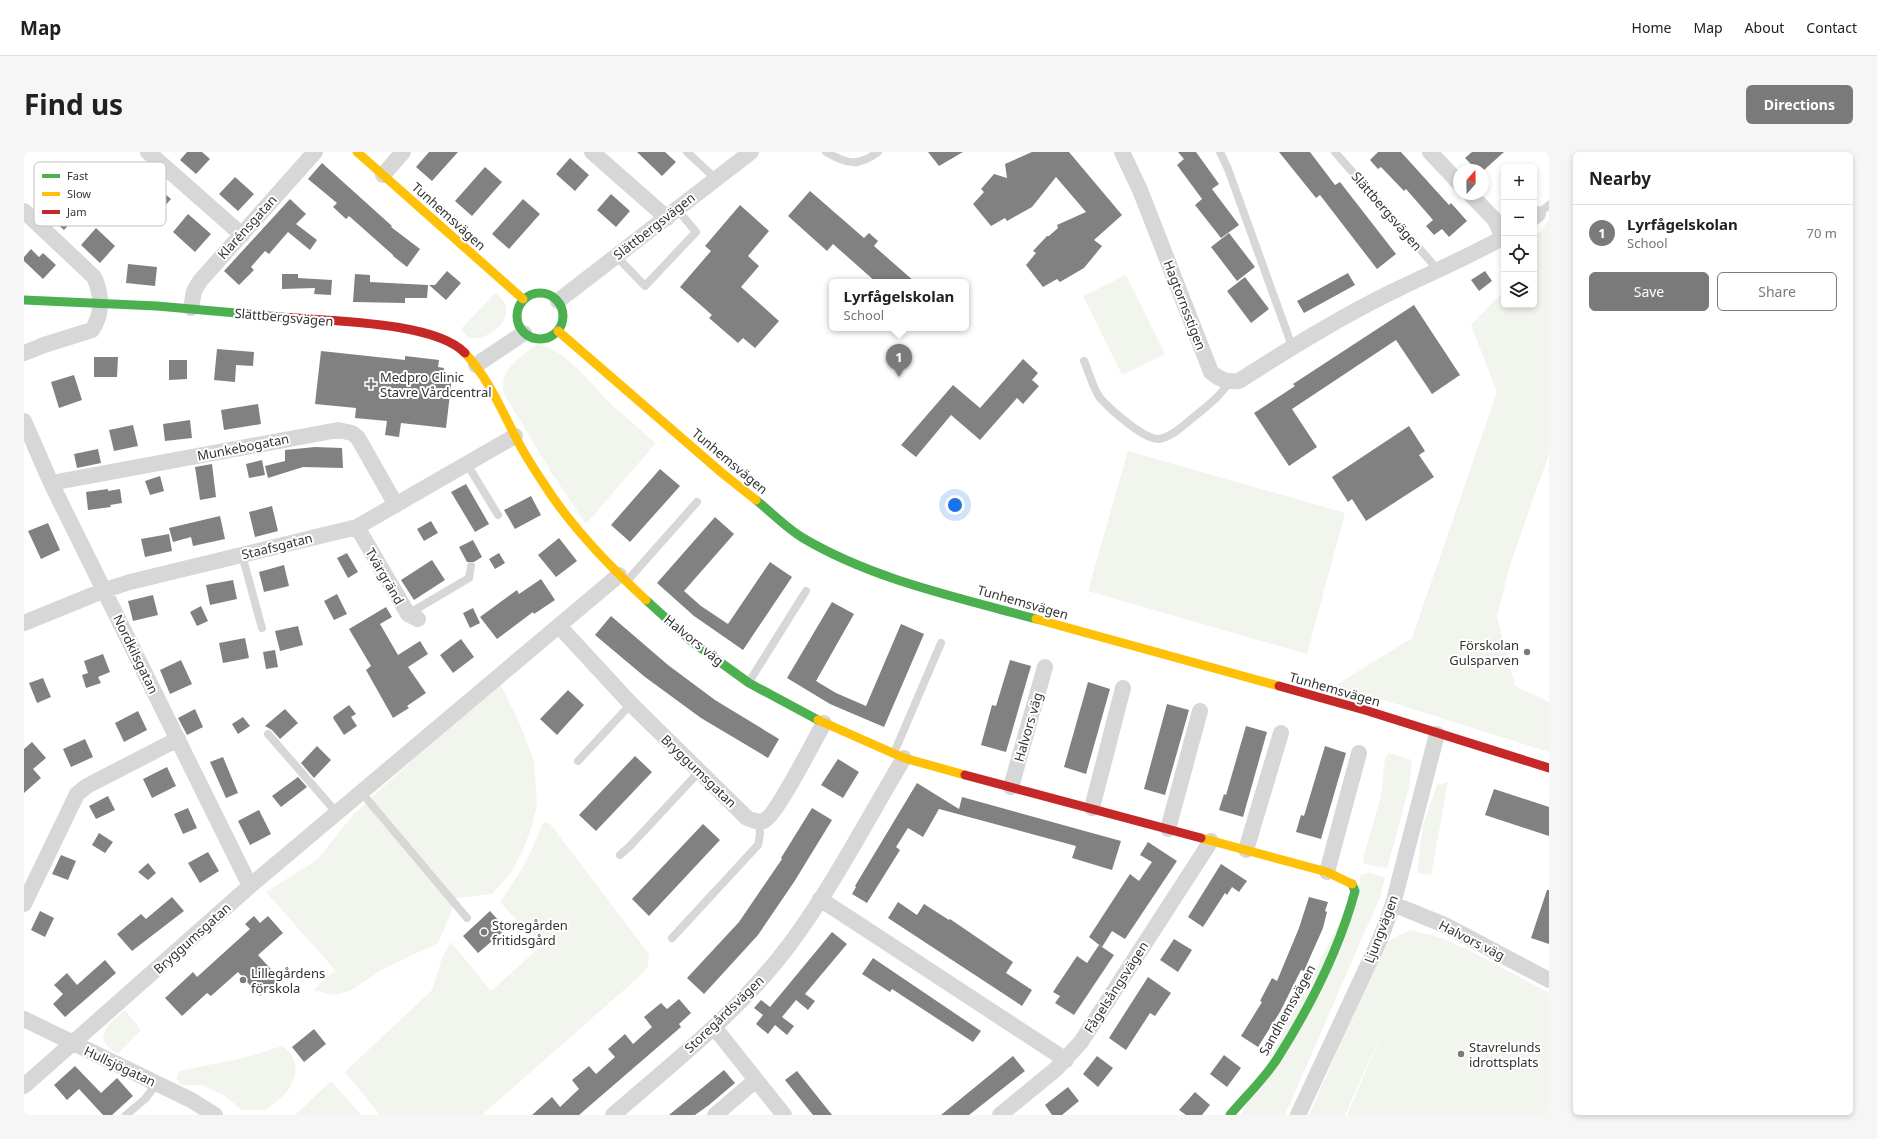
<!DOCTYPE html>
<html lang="en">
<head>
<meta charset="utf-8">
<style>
  :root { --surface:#fff; --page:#f6f6f6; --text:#202124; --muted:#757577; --line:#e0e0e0; --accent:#7a7a7a }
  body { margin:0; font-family:"Noto Sans",sans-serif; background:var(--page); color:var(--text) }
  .controls { position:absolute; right:12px; top:12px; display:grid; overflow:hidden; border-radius:6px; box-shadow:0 2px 6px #0003 }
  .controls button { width:36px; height:36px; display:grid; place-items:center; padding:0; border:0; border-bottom:1px solid var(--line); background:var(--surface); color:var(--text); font:20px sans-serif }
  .compass { position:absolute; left:1429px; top:12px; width:36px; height:36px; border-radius:50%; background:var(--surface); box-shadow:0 2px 6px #0003; rotate:20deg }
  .you { position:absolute; left:931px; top:353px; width:14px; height:14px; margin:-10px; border:3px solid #fff; border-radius:50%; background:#1a73e8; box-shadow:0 0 0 6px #1a73e833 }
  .badge { display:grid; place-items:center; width:26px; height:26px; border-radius:50%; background:var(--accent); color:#fff; font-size:13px; font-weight:700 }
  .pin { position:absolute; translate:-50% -33px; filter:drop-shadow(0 1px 2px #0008) }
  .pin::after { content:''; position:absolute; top:21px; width:14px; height:12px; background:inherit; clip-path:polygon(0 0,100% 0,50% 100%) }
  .popup { position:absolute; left:805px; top:127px; width:140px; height:52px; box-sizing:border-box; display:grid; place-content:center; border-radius:6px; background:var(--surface); filter:drop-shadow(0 1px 3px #0005); font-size:13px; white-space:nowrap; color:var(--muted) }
  .popup b { font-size:15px; color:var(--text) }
  .popup::after { content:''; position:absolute; left:50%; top:100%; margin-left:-8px; border:8px solid transparent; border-top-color:var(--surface) }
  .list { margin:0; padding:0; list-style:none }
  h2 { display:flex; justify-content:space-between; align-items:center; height:52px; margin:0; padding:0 16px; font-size:17px }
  h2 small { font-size:13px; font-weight:400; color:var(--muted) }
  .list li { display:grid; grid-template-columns:26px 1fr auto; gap:12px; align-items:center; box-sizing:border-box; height:56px; padding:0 16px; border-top:1px solid var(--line) }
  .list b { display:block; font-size:15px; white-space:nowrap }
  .list p { margin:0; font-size:13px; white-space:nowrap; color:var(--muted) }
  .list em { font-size:13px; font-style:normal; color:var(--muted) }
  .actions { display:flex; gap:8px; padding:12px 16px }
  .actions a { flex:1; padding:9px 0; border:1px solid var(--accent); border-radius:6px; text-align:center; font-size:14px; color:var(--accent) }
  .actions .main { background:var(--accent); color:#fff }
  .icon { flex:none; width:22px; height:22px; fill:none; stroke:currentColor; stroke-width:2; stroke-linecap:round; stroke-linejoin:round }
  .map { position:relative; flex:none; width:1525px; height:963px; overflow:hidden; border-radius:6px }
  header { display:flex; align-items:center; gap:24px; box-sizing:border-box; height:56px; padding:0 20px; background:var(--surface); border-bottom:1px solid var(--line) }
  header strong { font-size:19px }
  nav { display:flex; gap:22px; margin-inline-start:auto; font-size:14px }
  .intro { display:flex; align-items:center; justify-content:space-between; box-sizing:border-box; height:96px; padding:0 24px }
  h1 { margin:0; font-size:28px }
  .button { padding:10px 18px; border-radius:6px; background:var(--accent); color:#fff; font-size:14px; font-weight:700 }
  main { display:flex; gap:24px; padding:0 24px }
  aside { flex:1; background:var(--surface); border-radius:6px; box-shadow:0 2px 6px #0003 }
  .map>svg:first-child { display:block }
  .green { fill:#f1f5ed }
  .building { fill:#818181 }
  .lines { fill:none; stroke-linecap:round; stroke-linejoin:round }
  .lane { stroke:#d7d7d7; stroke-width:8 }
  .street { stroke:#d7d7d7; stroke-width:16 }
  .fast { stroke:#4caf50; stroke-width:9 }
  .slow { stroke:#ffc107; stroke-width:9 }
  .jam { stroke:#c62828; stroke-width:9 }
  .poi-dot { fill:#7a7a7a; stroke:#fff; stroke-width:1.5 }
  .labels { text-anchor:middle; stroke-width:4; stroke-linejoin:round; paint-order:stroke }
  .street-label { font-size:13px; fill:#333; stroke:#fff }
  .poi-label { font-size:13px; fill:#333; stroke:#fff; text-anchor:start }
  .key { fill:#fff; stroke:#c2c2c2; stroke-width:1 }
  .key-label { font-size:11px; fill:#333 }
</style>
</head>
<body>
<header>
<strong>Map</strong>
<nav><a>Home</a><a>Map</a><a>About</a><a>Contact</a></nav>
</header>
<div class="intro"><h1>Find us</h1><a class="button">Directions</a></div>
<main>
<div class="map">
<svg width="1525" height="963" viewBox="0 0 1525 963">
  <rect width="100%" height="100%" fill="#fff"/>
  <path class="green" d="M1525 68V302L1486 413 1473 465 1491 534 1525 550V600L1312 533 1388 486 1473 240 1447 173 1480 139V153H1510V83L1516 80Z
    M1102 123 1141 202 1098 223 1059 144Z
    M471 141C499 159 469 190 444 186L437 177Z
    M513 192C543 197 568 234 590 255 604 267 618 279 632 291L562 372 527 320 480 242C474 218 497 205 513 192Z
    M1104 299 1321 361 1283 502 1064 439Z
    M476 532 495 570 510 609 513 654 507 676 499 698 487 721 468 742 433 746 414 791 359 817 326 839 309 843 290 838 311 818 242 740 293 708 329 663 398 599 408 594 398 598Z
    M1365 601 1388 608 1385 636 1363 716 1340 712 1339 707 1357 644 1361 606Z
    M1424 630 1407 723 1393 721 1399 673 1413 633Z
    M521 670 525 671 530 677 625 802 624 814 617 823 458 963H356L321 920 408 838 418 806 427 790 467 839 517 794 476 750C494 725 508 702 518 672Z
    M1345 721 1361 725 1356 745 1261 963H1217L1336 730V723Z
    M1386 778 1417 786 1443 797 1393 805 1443 797 1525 841V963H1323L1365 865 1321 963H1285L1361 791Z
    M101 858 117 878 94 902C66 887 84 872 101 858Z
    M258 894C274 905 275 920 265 937 260 945 248 952 242 958H218L201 944 178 933H157L152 926 155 919 224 905Z
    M307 929 337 963H271Z"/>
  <path class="building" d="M163 0H178L186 7 172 22 156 8Z
    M405 0H434L408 29 392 15Z
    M613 0H641L652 10 638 24Z
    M904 0H939L915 14Z
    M1008 0H1045L1098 63 1070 88 1078 94 1060 116 1036 130 1033 127 1019 135 1002 113 1012 101 1009 99 1023 84H1025L1034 76 1033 73 1062 60 1032 25 1008 55 983 69 981 66 967 74 949 52 960 40 957 37 970 22 983 26 981 12Z
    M1154 0H1172L1195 32 1188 37 1215 73 1197 86 1171 53 1178 47 1153 13 1160 7Z
    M1255 0H1286L1311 33 1316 30 1372 102 1353 117 1296 43 1292 46Z
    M1354 0H1377L1425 53 1427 51 1443 69 1425 85 1418 77 1410 83 1402 74 1409 68 1382 37 1380 39 1357 15 1354 17 1346 8Z
    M1448 0H1480L1460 18H1453L1441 6Z
    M546 6 565 23 551 39 532 22Z
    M298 11 368 74 367 75 396 97 383 115 369 104V103L325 64 322 67 309 55 313 51 284 27Z
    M461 15 478 30 448 64 431 49Z
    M211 25 230 42 214 59 195 42Z
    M124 27 147 47 132 64 109 44Z
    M786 39 840 86 845 81 854 89 850 94 891 130H852L809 92 803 99 764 64Z
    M587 42 606 59 592 75 573 58Z
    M35 43 55 61 40 78 20 60Z
    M266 47 282 62 272 72 293 88 286 98 264 80 245 102 241 99 227 115 230 118 215 133 200 119Z
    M499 47 516 62 485 97 468 82Z
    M716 53 745 79 724 104 735 114 717 135 755 169 731 196 719 186 714 191 685 166 688 163 656 135 687 99 681 94Z
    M164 62 187 82 171 100 149 80Z
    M72 76 91 94 76 111 57 93Z
    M1205 81 1231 115 1213 129 1187 95Z
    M7 97 15 105 19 101 32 113 19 127 0 109V105Z
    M104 112 133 115 131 134 102 131Z
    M423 119 437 131 422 148 405 133H411Z
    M1461 119 1468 129 1455 139 1447 128Z
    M1324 121 1331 133 1280 161 1273 149Z
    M258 122H274V126L308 128 307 143 290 142 291 136 258 137Z
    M331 122 346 123V130L404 133 403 146H381V151L329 150Z
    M1221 125 1245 157 1227 171 1203 139Z
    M1390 153 1436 223 1408 242 1372 188 1268 257 1293 295 1265 314 1230 261 1271 234 1269 232Z
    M193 197 230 200 229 214 212 213 211 230 190 228Z
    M297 199 381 208V204L415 208 414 215 420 216 419 224 428 225 422 276 377 271 375 285 361 283 363 269 331 266 332 256 291 252Z
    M70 205H94L93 225H70Z
    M999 207 1014 221 1008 228 1015 234 999 252 993 246 956 288 927 263 892 305 877 293 929 233 956 256Z
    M145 208H163V227L145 228Z
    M50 223 58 248 35 256 27 230Z
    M234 252 237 272 200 278 197 258Z
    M166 268 168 286 141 289 139 272Z
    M109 273 114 294 90 299 85 278Z
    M1385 274 1401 299 1395 303 1410 325 1342 369 1328 347 1324 350 1308 325Z
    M291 295 318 296 319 316 279 315 244 326 241 314 261 309V298Z
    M74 297 77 311 53 316 50 302Z
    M238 308 241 323 225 326 222 312Z
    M188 312 192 345 176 348 171 315Z
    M636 317 656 334 606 390 587 373Z
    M136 324 140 339 126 343 121 329Z
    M442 332 465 372 451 380 427 340Z
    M84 337V339L96 337 98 351 86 353 87 355 64 358 62 340Z
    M507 344 517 363 491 377 480 358Z
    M248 354 254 379 231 385 225 360Z
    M196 364 201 387 169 394 167 385 149 390 145 376Z
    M691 365 710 382 660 439 677 454 704 472 746 410 768 425 719 498 670 464 633 431Z
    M407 369 414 381 400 389 393 377Z
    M24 371 36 398 17 407 4 379Z
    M145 382 148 399 121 405 117 387Z
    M535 386 553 409 532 425 514 403Z
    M449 388 458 405 450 410H443L435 395Z
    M323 401 334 420 324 426 313 406Z
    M475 401 481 411 471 417 465 407Z
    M408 408 421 428 390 448 377 428Z
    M260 413 265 434 240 440 235 420Z
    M517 427 531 448 510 462 509 460 473 487 456 465 493 438 495 442Z
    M209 428 213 447 186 453 182 433Z
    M313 442 323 462 310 468 300 449Z
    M129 443 134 463 109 469 104 449Z
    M808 450 830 462 792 529 812 541 842 554 877 472 900 482 860 575 806 552 763 526Z
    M177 454 184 469 173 474 166 460Z
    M362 455 368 465 356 472 374 503 396 489 404 502 384 515 402 541 383 554 385 556 369 566 342 518 347 514 325 477Z
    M449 456 456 471 446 476 439 461Z
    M587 464 644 513 691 548 755 587 744 606 677 566 621 525 571 483Z
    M274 474 279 493 256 499 251 479Z
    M221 486 225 506 199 511 195 491Z
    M437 487 450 505 429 521 416 503Z
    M251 498 254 515 242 517 239 500Z
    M79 502 86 520 74 525 77 531 62 536 58 523 64 521 60 509Z
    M157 508 168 532 146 542 136 518Z
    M986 508 1007 514 982 600 957 593 968 553 972 554Z
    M19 526 27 545 13 551 5 531Z
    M1064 530 1086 537 1062 622 1040 615Z
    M544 538 560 553 533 583 516 567Z
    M1143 552 1165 558 1141 643 1120 637Z
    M325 553 332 562 327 565 333 574 320 583 309 566 310 564Z
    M171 557 179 575 163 583 154 566Z
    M261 557 274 571 256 587 248 578 241 574Z
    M114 559 123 578 100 590 91 571Z
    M219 565 226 574 214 582 208 572Z
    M1222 574 1243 580 1219 665 1195 658 1200 642 1202 643Z
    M61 587 69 605 47 615 39 597Z
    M8 590 22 606 9 617 17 626 0 641V597Z
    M293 594 307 608 290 626 277 611Z
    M1301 594 1322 601 1297 687 1272 680 1277 663 1280 664Z
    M611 604 628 620 572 679 555 663Z
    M199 605 214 641 202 646 186 610Z
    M814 607 835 620 819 646 797 633Z
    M143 615 152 634 128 646 119 627Z
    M274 625 283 635 257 655 248 644Z
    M893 631 935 657 938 645 1097 689 1088 718 1048 706 1052 694 915 657 899 685 884 676 872 695 876 698 843 751 828 742 832 735 831 734Z
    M1470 637 1525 655V684L1461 663Z
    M84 644 91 658 72 667 65 654Z
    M164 656 173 676 159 682 150 662Z
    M788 656 808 668 770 730 734 783 680 842 663 826 715 770 758 707 757 706Z
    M235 658 247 682 226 693 214 669Z
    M679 672 696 688 625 764 608 747Z
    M75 681 89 690 81 701 68 693Z
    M1124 690 1153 709 1101 787 1088 779 1078 795 1065 785 1106 722 1115 729 1128 710 1116 703Z
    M184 700 195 719 176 731 164 711Z
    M37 703 52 709 44 728 28 722Z
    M124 711 132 721 124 728 114 720Z
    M1197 712 1223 729 1215 740 1208 735 1203 743 1201 741 1179 775 1164 765Z
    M1523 738H1525V792L1507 786Z
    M148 745 160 759 108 799 93 782 117 762 122 767Z
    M1285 745 1304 750 1301 759 1303 760 1299 776 1280 819 1277 818 1256 860 1234 895 1217 884 1238 850 1236 849 1248 826 1253 829 1275 776Z
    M874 750 893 763 900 752 925 768 926 767 989 810 982 821 1008 838 998 854 864 766Z
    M16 759 30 766 21 785 7 778Z
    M466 759 482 777 454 801 439 784Z
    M230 764 236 771 244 764 259 781 234 803 256 827 236 844 214 820 187 844 183 841 158 864 141 846 169 820 173 825 226 777 221 772Z
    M808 780 823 792 781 842 791 849 784 858 772 848 758 865 770 874 763 883 751 873 744 882 732 872 739 863 730 856 737 848 746 855Z
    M1150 787 1168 798 1154 820 1136 808Z
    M1075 793 1090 803 1050 863 1031 851 1036 844 1029 840 1053 804 1063 811Z
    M849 806 957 879 949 890 868 837 866 840 838 822Z
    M81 808 92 821 41 865 29 852 39 842 30 833 43 821 53 833Z
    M1124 825 1147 841 1131 864 1126 861 1102 898 1085 886Z
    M655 847 667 861 655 872 657 875 555 963H508L528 945 536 955 555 937 548 928 565 914 572 922 591 905 584 897 601 882 609 892 628 875 620 865 637 851 643 857Z
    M290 877 302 892 280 910 268 895Z
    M1200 903 1217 916 1203 935 1186 922Z
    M989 904 1001 919 945 963H917Z
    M1073 904 1089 916 1074 935 1059 922Z
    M51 914 77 941 93 926 109 944 88 963H79L55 937 43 948 30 933Z
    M700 918 711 931 685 953 671 963H645Z
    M773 919 781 929 808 963H789L761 928Z
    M1044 935 1055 949 1038 963H1028L1021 953Z
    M1171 940 1186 953 1178 963H1162L1155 958Z"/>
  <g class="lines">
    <path class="lane" d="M663 0 692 27
      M802 0C823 12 834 15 854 0
      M1196 0 1204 17 1268 194
      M1311 0 1415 119
      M1514 62 1525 53
      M592 104 621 134 672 80 653 57
      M1060 209C1065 220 1069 236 1076 246 1086 257 1120 288 1135 287 1148 285 1161 272 1171 264 1184 253 1196 245 1205 230
      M443 312 474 363
      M218 403 238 476
      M603 429 673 350
      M384 462 445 426 447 414
      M725 530 782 439
      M244 582 313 661
      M870 601 917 491
      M554 609 607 552
      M337 640 443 766
      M596 703 606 694 675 620
      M648 786 734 693 736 682 735 670
      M102 963 121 947 133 931"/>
    <path class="street" d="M124 0 218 83
      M568 0 643 66
      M1098 0 1116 38 1187 220C1196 228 1203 230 1215 229 1266 196 1321 162 1376 136 1411 119 1446 104 1480 85
      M1406 0 1435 31
      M359 23 379 0
      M1446 42 1471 68 1479 86
      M0 59 70 125C78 142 79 162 68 178L20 193 0 201
      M1510 65 1514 62
      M534 149 727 0
      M167 156 170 139 176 129 291 0
      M452 213 500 181
      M0 269 27 331 226 734
      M27 331 314 278 328 281 334 286 372 353
      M333 375 384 462 394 467
      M0 471 81 438 106 430 333 375 491 284
      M535 474 607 552 723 666C729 668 735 672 741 668 753 662 791 587 800 571
      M987 635 1021 515
      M1068 656 1099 536
      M1144 677 1176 559
      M1222 698 1257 581
      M1303 720 1335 601
      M796 747 1042 908
      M0 752 53 642 63 634 154 587
      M1369 752 1423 774 1525 828
      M0 867 167 948 191 963
      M690 875 760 963
      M0 934 226 734 595 423
      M589 963C650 910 717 858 766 792 809 734 843 668 880 606
      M691 963 732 928
      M976 963 1032 917 1057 890 1187 689
      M1274 963 1357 785 1369 752 1413 582"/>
    <path class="fast" d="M493 164a23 23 0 1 1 46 0a23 23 0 1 1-46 0Z
      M0 148 133 154 257 165
      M732 348C747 360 762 376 779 386 850 428 933 445 1012 467
      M622 448 667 489 725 531 794 568
      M1206 963C1221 945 1240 927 1253 907 1286 855 1315 798 1331 739L1328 732"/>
    <path class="slow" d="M333 0 499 147
      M534 179 698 321 732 348
      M441 201C463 225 476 254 490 282 498 298 508 314 518 329 546 374 584 413 622 448
      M1012 467 1255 534
      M794 568 880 606 941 623
      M1177 686 1303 720 1328 732"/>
    <path class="jam" d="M257 165C302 169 411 169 441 201
      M1255 534 1344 559 1525 616
      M941 623 1177 686"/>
  </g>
  <g class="poi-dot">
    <path d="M345 226h4v4h4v4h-4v4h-4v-4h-4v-4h4z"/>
    <circle cx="1503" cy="500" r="4"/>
    <circle cx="460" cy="780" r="4"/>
    <circle cx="219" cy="828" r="4"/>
    <circle cx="1437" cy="902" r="4"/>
  </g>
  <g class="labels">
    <g class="street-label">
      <text transform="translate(1363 59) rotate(49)" y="5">Slättbergsvägen</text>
      <text transform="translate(425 64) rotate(42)" y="5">Tunhemsvägen</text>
      <text transform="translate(630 74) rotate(-38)" y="5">Slättbergsvägen</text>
      <text transform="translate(223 75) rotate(-48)" y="5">Klarénsgatan</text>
      <text transform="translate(1161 153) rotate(69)" y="5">Hagtornsstigen</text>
      <text transform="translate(260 165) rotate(5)" y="5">Slättbergsvägen</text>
      <text transform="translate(219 295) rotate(-11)" y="5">Munkebogatan</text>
      <text transform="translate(706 309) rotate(40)" y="5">Tunhemsvägen</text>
      <text transform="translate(253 394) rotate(-14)" y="5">Staafsgatan</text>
      <text transform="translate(361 424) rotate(60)" y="5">Tvärgränd</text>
      <text transform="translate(999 450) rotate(16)" y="5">Tunhemsvägen</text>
      <text transform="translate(670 488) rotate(39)" y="5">Halvors väg</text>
      <text transform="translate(112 502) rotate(64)" y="5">Nordkilsgatan</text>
      <text transform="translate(1311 537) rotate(16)" y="5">Tunhemsvägen</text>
      <text transform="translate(1004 575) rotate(-74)" y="5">Halvors väg</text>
      <text transform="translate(675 619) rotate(44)" y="5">Bryggumsgatan</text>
      <text transform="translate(1357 777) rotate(-69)" y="5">Ljungvägen</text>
      <text transform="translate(168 786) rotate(-42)" y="5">Bryggumsgatan</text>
      <text transform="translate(1448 788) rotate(27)" y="5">Halvors väg</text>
      <text transform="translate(1092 835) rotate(-57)" y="5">Fågelsångsvägen</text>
      <text transform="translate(1263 858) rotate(-61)" y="5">Sandhemsvägen</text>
      <text transform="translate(700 862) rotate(-44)" y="5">Storegårdsvägen</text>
      <text transform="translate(96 914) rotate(25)" y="5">Hullsjögatan</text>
    </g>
    <g class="poi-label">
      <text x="356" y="230">Medpro Clinic<tspan x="356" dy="15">Stavre Vårdcentral</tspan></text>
      <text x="1495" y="498" text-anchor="end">Förskolan<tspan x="1495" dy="15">Gulsparven</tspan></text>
      <text x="468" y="778">Storegården<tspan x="468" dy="15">fritidsgård</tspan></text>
      <text x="227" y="826">Lillegårdens<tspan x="227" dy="15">förskola</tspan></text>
      <text x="1445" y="900">Stavrelunds<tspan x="1445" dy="15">idrottsplats</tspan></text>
    </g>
  </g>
  <rect x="10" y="10" width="132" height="64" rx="6" class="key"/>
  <rect x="18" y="22" width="18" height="4" fill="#4caf50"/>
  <rect x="18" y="40" width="18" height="4" fill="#ffc107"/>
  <rect x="18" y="58" width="18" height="4" fill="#c62828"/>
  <g class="key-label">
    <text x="43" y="28">Fast</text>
    <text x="43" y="46">Slow</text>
    <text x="43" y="64">Jam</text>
  </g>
</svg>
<div class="controls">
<button>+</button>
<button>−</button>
<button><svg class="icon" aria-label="locate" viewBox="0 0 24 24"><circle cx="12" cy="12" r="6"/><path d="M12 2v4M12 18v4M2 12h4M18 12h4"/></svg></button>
<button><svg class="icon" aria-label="layers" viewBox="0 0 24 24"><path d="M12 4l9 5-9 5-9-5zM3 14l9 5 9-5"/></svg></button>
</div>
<svg class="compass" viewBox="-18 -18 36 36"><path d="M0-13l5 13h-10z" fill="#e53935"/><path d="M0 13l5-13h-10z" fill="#757577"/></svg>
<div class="you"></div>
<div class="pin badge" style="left:875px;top:225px">1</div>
<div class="popup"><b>Lyrfågelskolan</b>School</div>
</div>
<aside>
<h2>Nearby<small></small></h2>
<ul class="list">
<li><span class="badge">1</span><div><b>Lyrfågelskolan</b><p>School</p></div><em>70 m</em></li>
</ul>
<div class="actions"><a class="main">Save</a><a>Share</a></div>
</aside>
</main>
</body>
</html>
